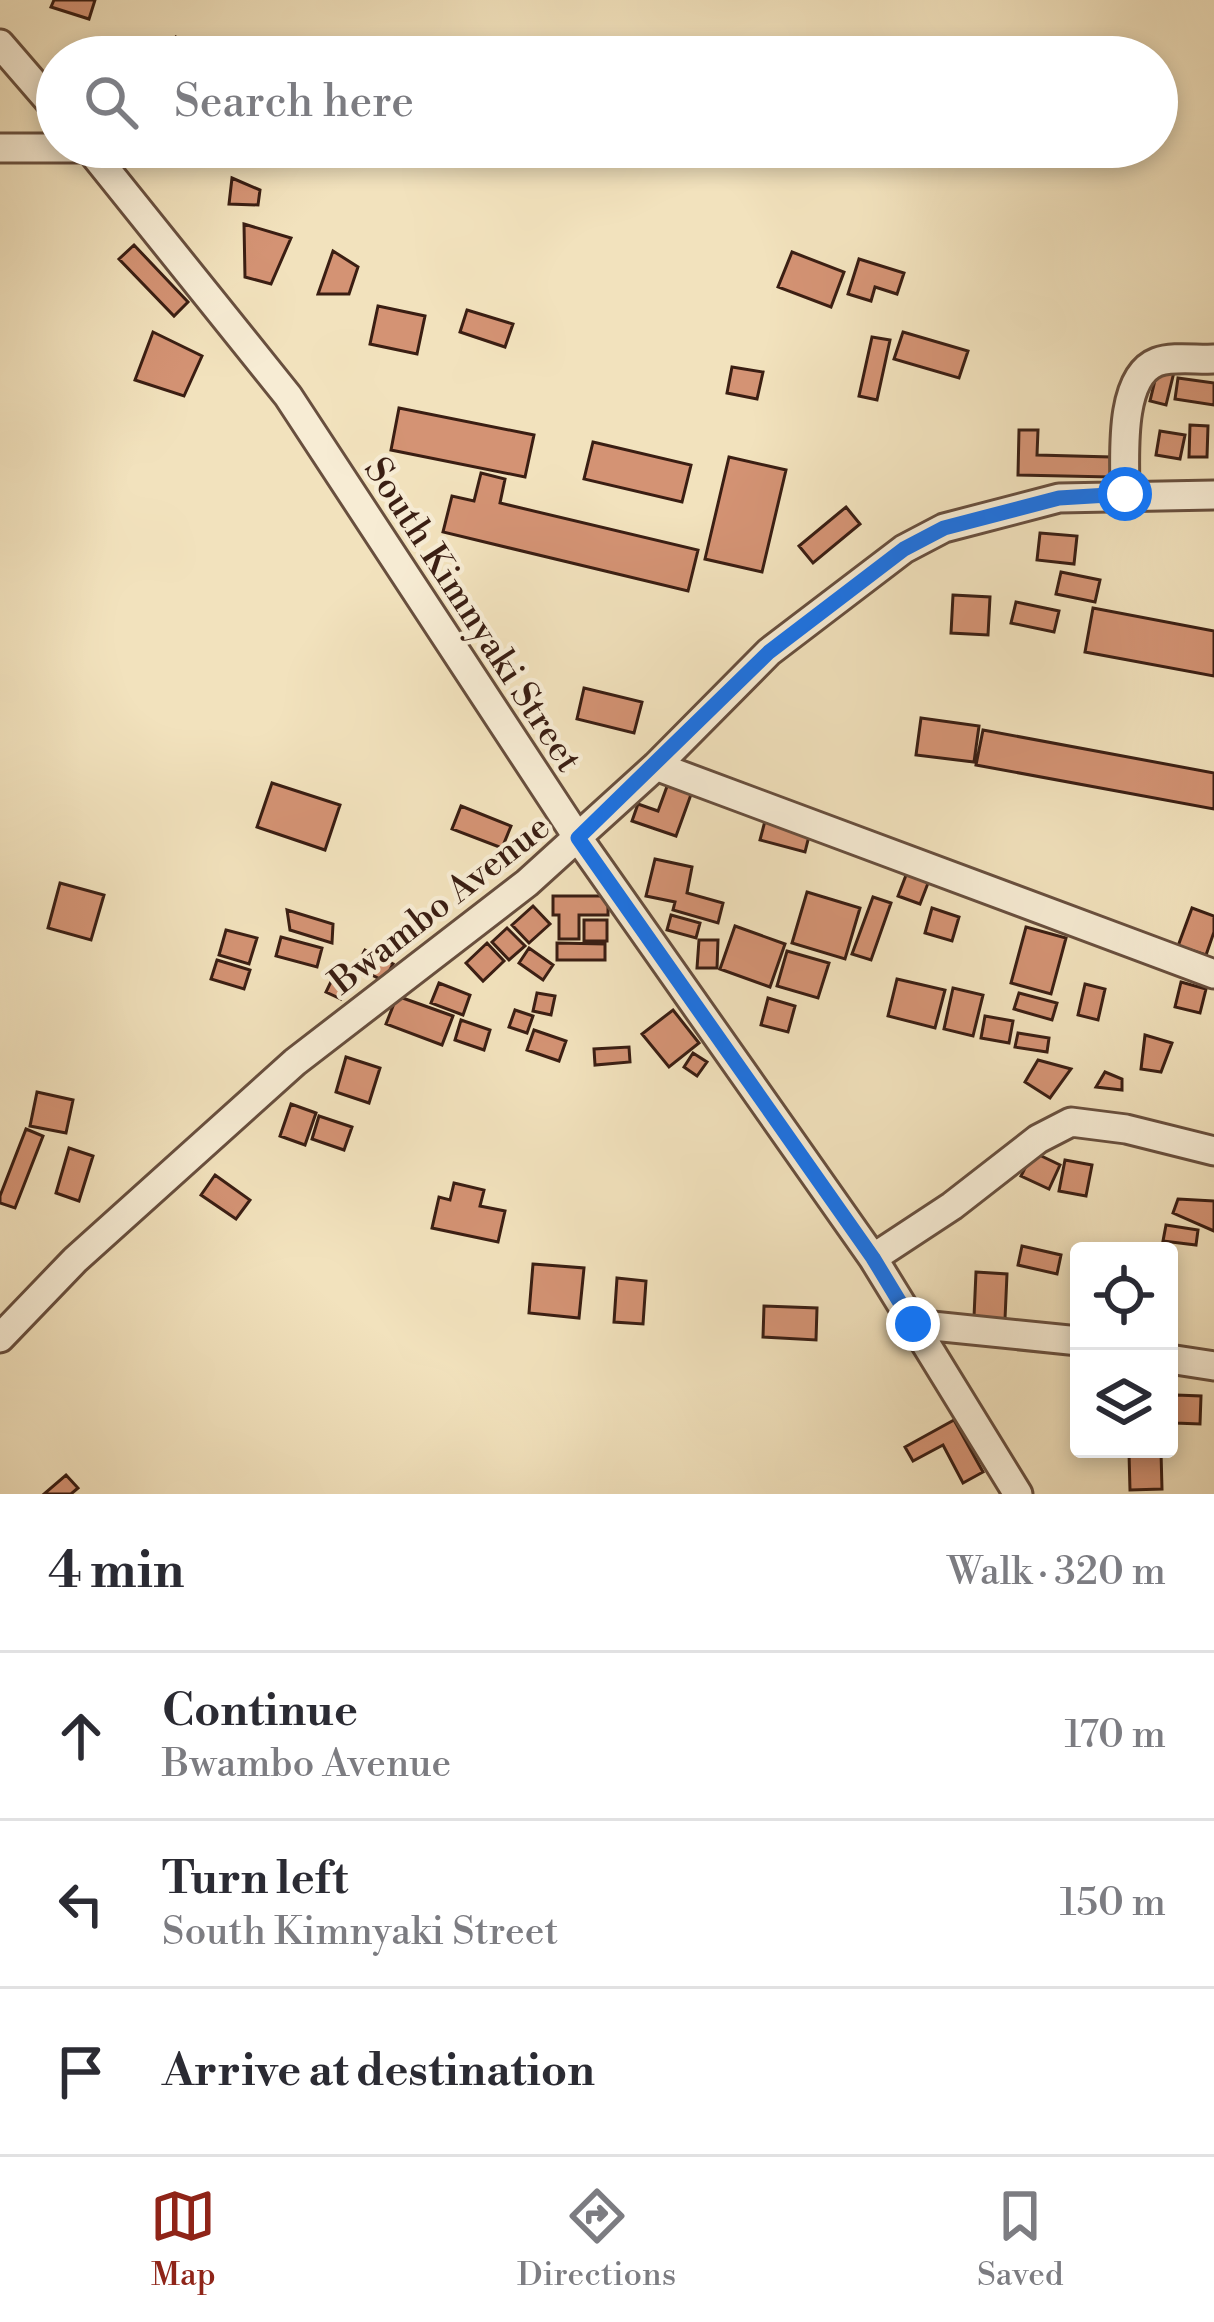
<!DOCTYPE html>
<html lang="en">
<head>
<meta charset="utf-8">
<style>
  :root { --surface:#fff; --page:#f7f7f7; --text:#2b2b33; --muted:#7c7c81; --line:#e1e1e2; --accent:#8f2418 }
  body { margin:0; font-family:"Libre Bodoni",serif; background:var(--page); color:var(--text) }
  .controls { position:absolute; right:36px; bottom:36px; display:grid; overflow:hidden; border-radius:12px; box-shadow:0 6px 18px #0003 }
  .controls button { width:108px; height:108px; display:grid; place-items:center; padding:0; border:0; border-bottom:3px solid var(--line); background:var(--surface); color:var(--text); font:60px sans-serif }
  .stop { position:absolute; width:36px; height:36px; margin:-27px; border:9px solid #1a73e8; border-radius:50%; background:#fff }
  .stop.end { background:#1a73e8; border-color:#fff; box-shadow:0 3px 12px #0008 }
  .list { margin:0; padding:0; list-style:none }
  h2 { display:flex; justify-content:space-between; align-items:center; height:156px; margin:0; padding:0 48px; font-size:51px }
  h2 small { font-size:39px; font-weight:400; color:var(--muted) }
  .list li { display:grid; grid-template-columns:78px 1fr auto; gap:36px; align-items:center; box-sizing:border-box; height:168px; padding:0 48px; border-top:3px solid var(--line) }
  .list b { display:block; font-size:45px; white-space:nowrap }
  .list p { margin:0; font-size:39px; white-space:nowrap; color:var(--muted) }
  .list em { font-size:39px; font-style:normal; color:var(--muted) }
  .icon { flex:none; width:66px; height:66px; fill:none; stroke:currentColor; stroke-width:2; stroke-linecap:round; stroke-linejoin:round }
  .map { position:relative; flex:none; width:1214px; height:1494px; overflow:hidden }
  .search { position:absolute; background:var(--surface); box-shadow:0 6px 18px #0003; left:36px; right:36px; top:36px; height:132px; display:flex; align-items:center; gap:30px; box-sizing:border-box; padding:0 42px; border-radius:66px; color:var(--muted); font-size:45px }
  .sheet { height:660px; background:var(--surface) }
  nav { display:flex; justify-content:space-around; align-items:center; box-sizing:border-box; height:168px; border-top:3px solid var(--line); background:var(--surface); font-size:33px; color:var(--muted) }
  nav a { display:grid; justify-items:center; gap:6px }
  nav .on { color:var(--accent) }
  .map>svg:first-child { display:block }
  .building { fill:#d49374; stroke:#3a1e13; stroke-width:3 }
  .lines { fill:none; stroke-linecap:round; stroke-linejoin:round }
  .street-casing { stroke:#684f3e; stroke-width:33 }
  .street { stroke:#f7ecd4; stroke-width:27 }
  .route { stroke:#1a73e8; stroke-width:15 }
  .labels { text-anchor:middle; stroke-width:9; stroke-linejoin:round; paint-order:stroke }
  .street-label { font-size:36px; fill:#3a1e13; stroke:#f7ecd4 }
</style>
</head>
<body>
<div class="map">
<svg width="1214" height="1494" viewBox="0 0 1214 1494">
  <rect width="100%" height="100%" fill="#f2e2bd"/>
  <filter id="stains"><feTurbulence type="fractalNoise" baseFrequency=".00167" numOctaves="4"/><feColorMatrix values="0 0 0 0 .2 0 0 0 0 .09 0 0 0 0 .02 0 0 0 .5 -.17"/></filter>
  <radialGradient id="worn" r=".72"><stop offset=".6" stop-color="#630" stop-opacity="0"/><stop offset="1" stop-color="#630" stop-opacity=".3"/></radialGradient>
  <path class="building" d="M54 0H95L89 19 51 7Z
    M176 37 202 49 198 57H166Z
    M232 178 260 190 258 205 229 204Z
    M244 224 291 238 271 284 245 277Z
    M134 245 188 302 174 316 119 259Z
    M333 251 358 267 349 294H318Z
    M792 252 844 272 831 307 778 287Z
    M859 259 904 273 897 294 875 287 871 301 848 294Z
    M378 306 425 316 417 354 370 344Z
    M467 310 513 324 505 347 460 332Z
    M153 332 202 356 184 396 135 380Z
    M903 332 968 351 959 378 894 359Z
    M872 337 890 340 877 400 859 396Z
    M732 367 763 372 757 399 727 393Z
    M1158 368 1174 372 1166 405 1150 401Z
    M1178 378 1214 383V405L1175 399Z
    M399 408 534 435 525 477 391 450Z
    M1190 425 1208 426 1207 457H1189Z
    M1019 430H1038L1037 455 1111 457V477L1018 475Z
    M1160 431 1185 435 1180 459 1156 455Z
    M593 442 691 465 682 502 584 479Z
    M729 457 786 470 762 572 705 559Z
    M481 473 505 479 500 503 698 550 688 591 443 532 452 496 474 501Z
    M846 507 860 524 813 563 799 546Z
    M1040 533 1077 536 1074 564 1037 560Z
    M1061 572 1100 580 1095 602 1056 594Z
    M953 595 990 597 988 635 951 633Z
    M1016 602 1059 611 1054 632 1011 623Z
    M1093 608 1214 631V676L1085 652Z
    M584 688 642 702 634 733 577 719Z
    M921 718 979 726 974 762 916 755Z
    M983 730 1214 773V809L976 765Z
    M669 781 693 789 676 836 632 821 638 804 658 811Z
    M272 783 340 805 325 850 257 827Z
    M461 806 511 826 502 848 452 829Z
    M766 817 811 828 805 852 760 840Z
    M655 859 692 867 687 893 723 903 718 923 673 910 675 902 646 896Z
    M908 870 930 878 920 904 898 896Z
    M60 883 104 895 91 940 48 928Z
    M807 892 860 908 845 959 792 943Z
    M553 896H608V915H579V939H559V915H553Z
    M873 897 891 903 871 960 852 954Z
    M533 906 550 924 529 943 512 925Z
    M932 908 959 917 952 941 925 933Z
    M1192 908 1214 916V932L1206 955 1178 946Z
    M287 910 333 924 332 943 290 930Z
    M671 915 700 923 696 938 667 930Z
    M584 920H607V941H584Z
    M735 926 785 944 770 987 720 969Z
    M1026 927 1066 938 1051 994 1011 983Z
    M507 928 525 946 509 960 492 942Z
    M226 930 257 938 249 964 219 955Z
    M281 937 322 948 317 967 276 956Z
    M699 940H718L717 968H697Z
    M487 943 504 961 483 981 466 963Z
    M557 943 605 944V960H557Z
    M529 948 553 965 543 980 519 963Z
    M365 950 393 964 384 981 356 967Z
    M787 951 829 963 818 998 777 986Z
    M217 960 250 970 244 989 211 979Z
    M338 967 353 975 341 999 326 992Z
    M897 979 945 990 935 1028 888 1016Z
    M1181 982 1206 989 1200 1013 1175 1007Z
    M439 983 470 995 463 1015 431 1003Z
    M1085 984 1105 989 1098 1020 1078 1015Z
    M953 988 983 995 973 1036 944 1029Z
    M537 993 555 996 551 1015 533 1011Z
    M1019 993 1057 1003 1052 1020 1014 1009Z
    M397 996 453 1016 442 1045 386 1024Z
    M768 998 795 1006 788 1032 761 1025Z
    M515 1010 533 1016 527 1033 509 1027Z
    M673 1010 699 1043 669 1067 642 1034Z
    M985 1016 1013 1021 1009 1043 981 1038Z
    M461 1020 490 1030 484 1050 455 1040Z
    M534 1030 566 1041 559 1061 527 1050Z
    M1018 1033 1049 1038 1047 1052 1015 1047Z
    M1145 1035 1172 1043 1161 1072 1141 1069Z
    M629 1047 630 1062 595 1065 594 1049Z
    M693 1053 707 1062 697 1076 684 1067Z
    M346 1057 380 1068 369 1103 336 1092Z
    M1038 1060 1071 1069 1050 1098 1025 1082Z
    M1105 1072 1122 1079V1090L1096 1087Z
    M37 1092 73 1100 66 1133 30 1126Z
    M291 1104 316 1113 305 1145 280 1136Z
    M319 1116 352 1127 344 1150 312 1139Z
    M26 1129 43 1136 15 1208 0 1203V1196Z
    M69 1148 93 1156 79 1201 56 1193Z
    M1033 1152 1060 1165 1049 1189 1021 1176Z
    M1065 1160 1092 1165 1086 1196 1059 1191Z
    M215 1175 250 1200 236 1219 201 1195Z
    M454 1183 484 1190 480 1206 505 1211 498 1242 432 1228 439 1197 450 1200Z
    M1178 1199 1214 1201V1231L1173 1213Z
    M1166 1225 1198 1230 1196 1245 1163 1241Z
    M1022 1246 1061 1255 1057 1274 1018 1265Z
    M533 1264 584 1268 579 1318 529 1313Z
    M976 1272 1007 1274 1005 1319 974 1317Z
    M617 1278 646 1281 643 1324 614 1322Z
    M764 1306 817 1308 816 1340 763 1337Z
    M1176 1395 1201 1396 1200 1424 1175 1423Z
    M954 1420 983 1472 963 1483 943 1445 913 1461 905 1447Z
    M1161 1452 1162 1489 1130 1490 1129 1453Z
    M66 1475 78 1488 71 1494H44Z"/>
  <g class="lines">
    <defs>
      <path id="street" d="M0 44 57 110
        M88 147 288 396 578 838 873 1258 1018 1494
        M0 148H88
        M1125 494C1125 460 1118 377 1157 362 1173 356 1197 360 1214 359
        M656 766 1214 974
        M873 1258 952 1206 1038 1139 1071 1122 1126 1129 1214 1151
        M913 1324 1079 1341
        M0 1338 75 1260 295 1062 527 883 656 766 769 652 904 549 944 528 1059 498 1214 495
        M1169 1359 1214 1366"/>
    </defs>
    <use href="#street" class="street-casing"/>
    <use href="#street" class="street"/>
  </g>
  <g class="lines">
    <path class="route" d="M913 1324 873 1258 578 838 769 652 904 549 944 528 1059 498 1125 494"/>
  </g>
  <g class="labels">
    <g class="street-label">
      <text transform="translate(474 614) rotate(57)" y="13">South Kimnyaki Street</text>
      <text transform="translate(439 903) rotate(-38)" y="13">Bwambo Avenue</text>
    </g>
  </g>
  <rect width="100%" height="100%" filter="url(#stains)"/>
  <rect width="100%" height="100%" fill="url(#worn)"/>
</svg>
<div class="controls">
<button><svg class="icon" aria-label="locate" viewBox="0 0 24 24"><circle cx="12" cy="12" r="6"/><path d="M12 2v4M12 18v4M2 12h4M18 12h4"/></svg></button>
<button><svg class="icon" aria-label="layers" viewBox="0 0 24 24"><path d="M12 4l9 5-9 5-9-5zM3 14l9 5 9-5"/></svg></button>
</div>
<div class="stop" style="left:1125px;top:494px"></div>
<div class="stop end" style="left:913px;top:1324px"></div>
<div class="search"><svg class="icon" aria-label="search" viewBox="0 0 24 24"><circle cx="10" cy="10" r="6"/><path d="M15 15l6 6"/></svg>Search here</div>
</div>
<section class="sheet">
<h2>4 min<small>Walk · 320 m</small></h2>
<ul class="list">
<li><svg class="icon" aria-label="ahead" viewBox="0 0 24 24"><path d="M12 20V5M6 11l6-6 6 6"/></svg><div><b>Continue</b><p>Bwambo Avenue</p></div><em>170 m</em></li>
<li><svg class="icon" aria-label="left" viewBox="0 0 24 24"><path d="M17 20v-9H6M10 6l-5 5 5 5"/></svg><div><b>Turn left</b><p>South Kimnyaki Street</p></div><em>150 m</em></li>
<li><svg class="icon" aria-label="arrive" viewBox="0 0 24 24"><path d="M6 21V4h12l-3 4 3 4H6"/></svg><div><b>Arrive at destination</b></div></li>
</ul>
</section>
<nav>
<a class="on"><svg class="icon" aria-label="map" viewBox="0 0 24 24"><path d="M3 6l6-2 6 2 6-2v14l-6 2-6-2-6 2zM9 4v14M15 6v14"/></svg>Map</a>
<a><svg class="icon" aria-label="directions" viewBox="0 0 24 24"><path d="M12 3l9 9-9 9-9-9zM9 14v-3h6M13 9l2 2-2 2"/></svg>Directions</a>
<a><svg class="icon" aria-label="saved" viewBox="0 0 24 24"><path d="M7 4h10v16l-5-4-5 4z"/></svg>Saved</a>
</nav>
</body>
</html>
